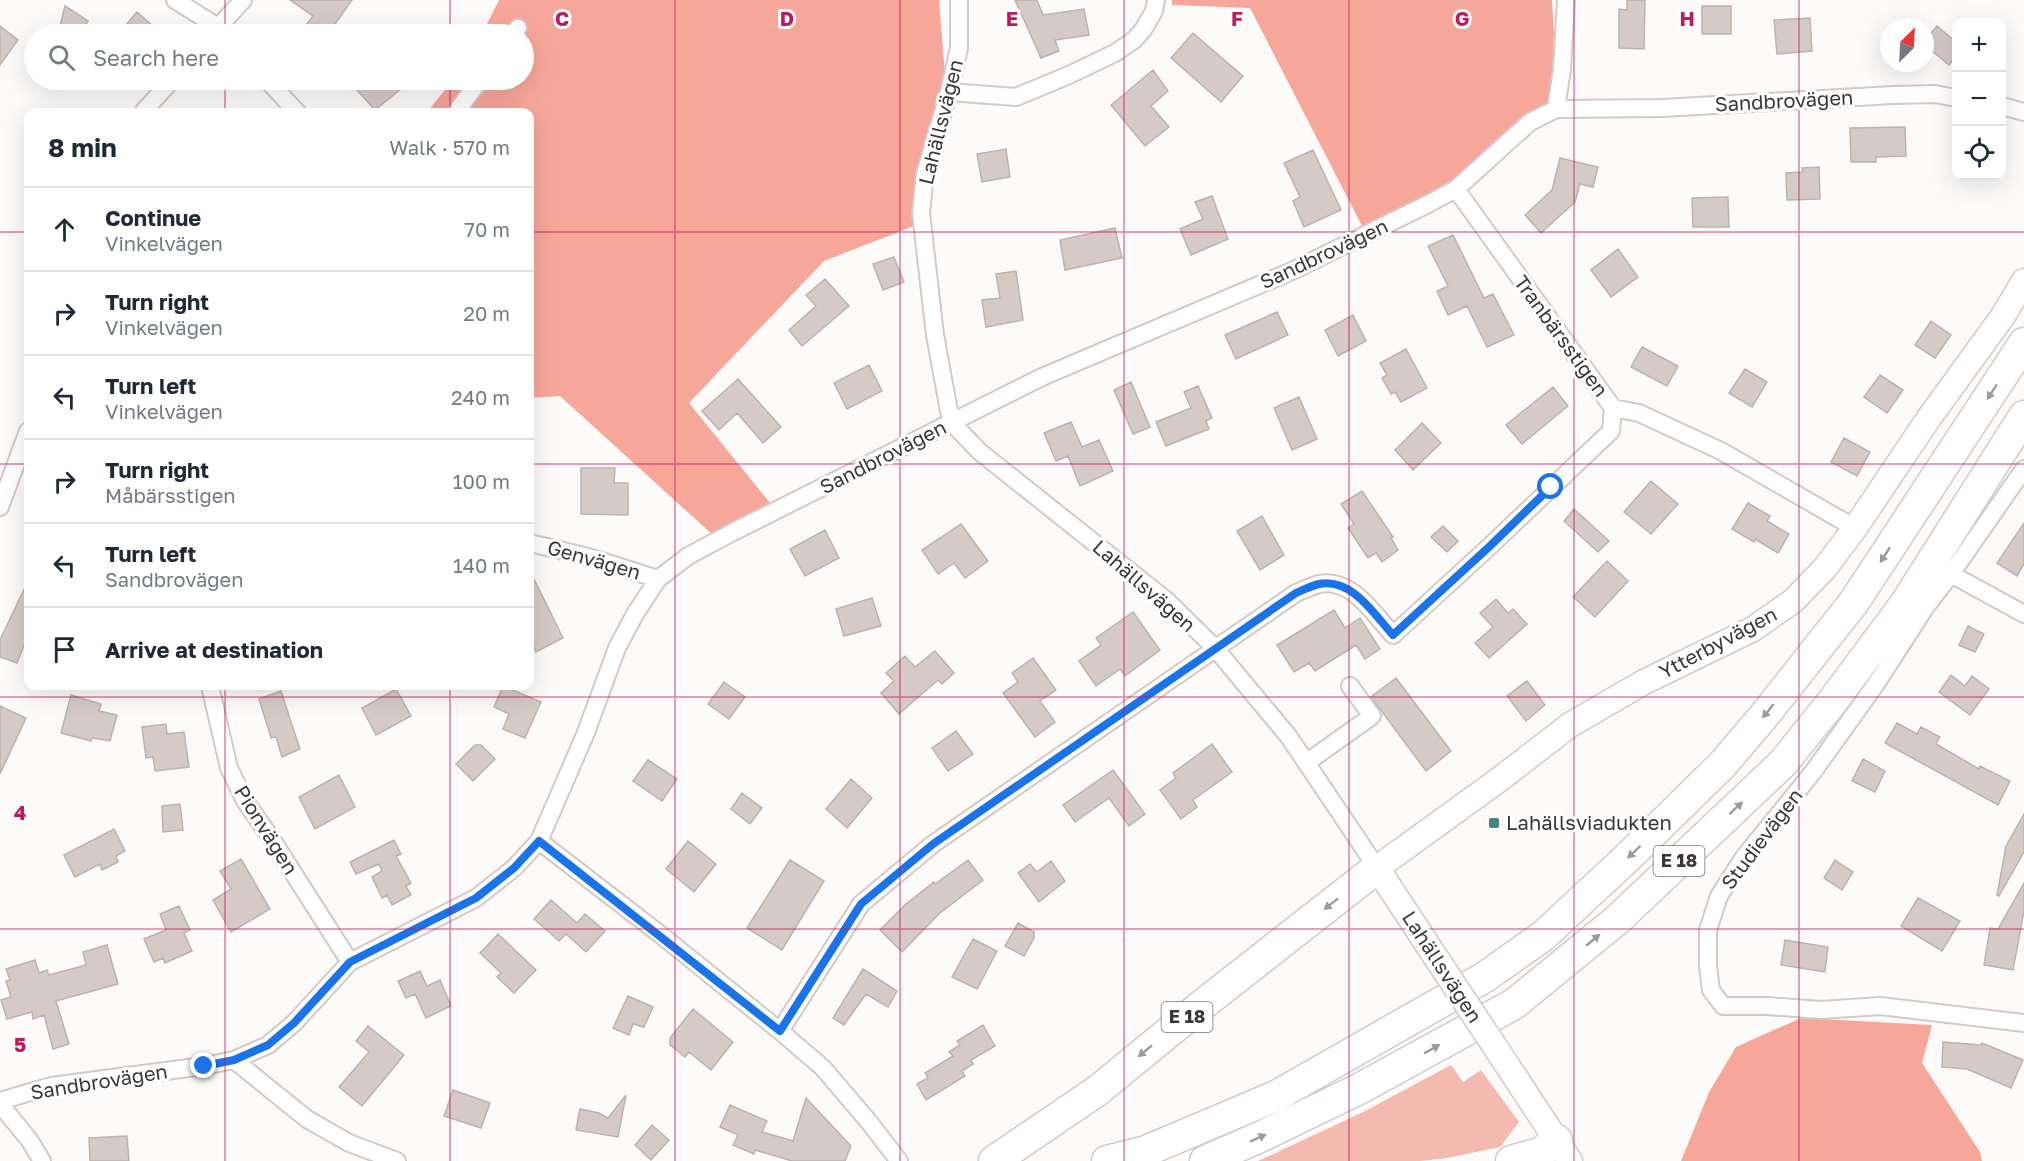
<!DOCTYPE html>
<html lang="en">
<head>
<meta charset="utf-8">
<style>
  :root { --surface:#fff; --page:#f2f2f3; --text:#1f2937; --muted:#747a83; --line:#e0e1e3 }
  body { margin:0; font-family:"Golos Text",sans-serif; background:var(--page); color:var(--text) }
  .controls { position:absolute; right:18px; top:18px; display:grid; overflow:hidden; border-radius:12px; box-shadow:0 6px 24px #0002 }
  .controls button { width:54px; height:54px; display:grid; place-items:center; padding:0; border:0; border-bottom:2px solid var(--line); background:var(--surface); color:var(--text); font:30px sans-serif }
  .compass { position:absolute; left:1880px; top:18px; width:54px; height:54px; border-radius:50%; background:var(--surface); box-shadow:0 6px 24px #0002; rotate:24deg }
  .stop { position:absolute; width:18px; height:18px; margin:-14px; border:4px solid #1a73e8; border-radius:50%; background:#fff }
  .stop.end { background:#1a73e8; border-color:#fff; box-shadow:0 2px 6px #0008 }
  .list { margin:0; padding:0; list-style:none }
  h2 { display:flex; justify-content:space-between; align-items:center; height:78px; margin:0; padding:0 24px; font-size:26px }
  h2 small { font-size:20px; font-weight:400; color:var(--muted) }
  .list li { display:grid; grid-template-columns:39px 1fr auto; gap:18px; align-items:center; box-sizing:border-box; height:84px; padding:0 24px; border-top:2px solid var(--line) }
  .list b { display:block; font-size:22px; white-space:nowrap }
  .list p { margin:0; font-size:20px; white-space:nowrap; color:var(--muted) }
  .list em { font-size:20px; font-style:normal; color:var(--muted) }
  .icon { flex:none; width:33px; height:33px; fill:none; stroke:currentColor; stroke-width:2; stroke-linecap:round; stroke-linejoin:round }
  .map { position:relative; flex:none; width:2024px; height:1161px; overflow:hidden }
  .search { position:absolute; background:var(--surface); box-shadow:0 6px 24px #0002; left:24px; top:24px; width:510px; height:66px; display:flex; align-items:center; gap:15px; box-sizing:border-box; padding:0 21px; border-radius:33px; color:var(--muted); font-size:22px }
  .panel { position:absolute; background:var(--surface); box-shadow:0 6px 24px #0002; left:24px; top:108px; width:510px; height:582px; border-radius:12px }
  .map>svg:first-child { display:block }
  .green { fill:#f5baaf }
  .forest { fill:#f7a799 }
  .building { fill:#d6cac7; stroke:#beb2b0; stroke-width:1.5 }
  .lines { fill:none; stroke-linecap:round; stroke-linejoin:round }
  .street-casing { stroke:#d5c9c7; stroke-width:20 }
  .secondary-casing { stroke:#d5c9c7; stroke-width:27 }
  .highway-casing { stroke:#d5c9c7; stroke-width:33 }
  .street { stroke:#fff; stroke-width:16 }
  .secondary { stroke:#fff; stroke-width:24 }
  .highway { stroke:#fff; stroke-width:30 }
  .secondary-bridge-casing { stroke:#d5c9c7; stroke-width:27; stroke-linecap:butt }
  .secondary-bridge { stroke:#fff; stroke-width:24 }
  .oneway { fill:#9d9a9a }
  .route { stroke:#1a73e8; stroke-width:8 }
  .grid { fill:none; stroke:#c2185b; stroke-width:1.5; stroke-opacity:0.55 }
  .poi-dot { fill:#44887b; stroke:#fff; stroke-width:2 }
  .labels { text-anchor:middle; stroke-width:6; stroke-linejoin:round; paint-order:stroke }
  .shield { fill:#fff; stroke:#767272; stroke-width:1.5 }
  .shield-label { font-size:18px; font-weight:bold; fill:#3b3635 }
  .street-label { font-size:20px; fill:#3b3635; stroke:#fff }
  .poi-label { font-size:20px; fill:#3b3635; stroke:#fff; text-anchor:start }
  .grid-label { font-size:20px; text-anchor:middle; font-weight:bold; fill:#c2185b; stroke:#fff; stroke-width:6; stroke-linejoin:round; paint-order:stroke }
</style>
</head>
<body>
<div class="map">
<svg width="2024" height="1161" viewBox="0 0 2024 1161">
  <rect width="100%" height="100%" fill="#fdfbfa"/>
  <path class="green" d="M1451 1065 1463 1082 1481 1070 1519 1122 1500 1147 1447 1158 1421 1161H1258L1365 1111Z"/>
  <path class="forest" d="M499 0H939L945 74 914 226 824 261 689 403 771 504 714 536 560 396 530 398V112H427L453 80H524V34H482Z
    M1172 0H1552L1554 33 1551 99 1436 195 1362 226 1250 8 1172 5Z
    M1801 1018 1932 1025 1922 1063 1980 1152 1982 1161H1681L1709 1092 1736 1047Z"/>
  <path class="building" d="M290 0H352L328 34H299L313 16Z
    M1015 0H1037L1043 15 1084 9 1089 35 1055 40 1059 51 1041 58Z
    M1627 0H1645L1644 49 1619 48V9L1627 10Z
    M65 6 88 21 80 34H58Z
    M1702 6H1731V34H1702Z
    M137 12 162 34H138L126 25Z
    M1810 18 1812 51 1777 54 1774 20Z
    M0 26 18 40 0 65Z
    M1937 26 1956 42V56L1949 65 1925 45V40Z
    M1193 33 1243 76 1221 102 1171 58Z
    M1153 70 1168 91 1151 106 1169 127 1145 146 1111 105Z
    M370 80H412L375 110 357 90Z
    M1905 127 1906 156 1876 157V162H1851L1850 128Z
    M1006 149 1010 177 982 182 977 154Z
    M1313 150 1341 210 1304 227 1293 201 1300 197 1284 163Z
    M1560 158 1598 167 1593 187 1580 184 1575 202 1541 233 1525 215 1552 190Z
    M1819 167 1820 199 1787 200 1786 173 1803 172 1802 168Z
    M1212 196 1228 239 1191 255 1180 229 1203 219 1195 202Z
    M1728 197 1729 227H1693L1692 198Z
    M1115 228 1122 258 1065 270 1060 240Z
    M1453 235 1484 298 1493 294 1514 335 1487 347 1467 306 1448 315 1437 291 1448 286 1428 246Z
    M1618 249 1638 277 1611 297 1591 270Z
    M894 257 904 282 883 290 873 264Z
    M1016 271 1023 320 986 327 982 300 1000 298 996 274Z
    M825 279 849 306 802 346 789 330 816 306 806 295Z
    M1277 312 1288 335 1236 359 1225 335Z
    M1353 315 1366 341 1338 356 1325 330Z
    M1931 321 1951 335 1935 358 1915 345Z
    M1642 347 1678 366 1667 386 1631 367Z
    M1406 349 1427 388 1401 402 1395 392 1391 394 1382 378 1387 375 1380 363Z
    M869 365 882 391 847 409 834 383Z
    M1745 369 1767 382 1752 407 1729 393Z
    M1880 375 1903 390 1887 413 1864 397Z
    M738 379 781 427 763 443 737 413 719 430 702 411Z
    M1131 382 1150 427 1133 434 1114 390Z
    M1198 386 1212 418 1206 421 1209 429 1166 446 1156 422 1191 408 1184 392Z
    M1553 387 1568 406 1522 444 1506 425Z
    M1299 397 1317 439 1292 450 1274 408Z
    M1071 422 1082 447 1099 440 1113 471 1080 486 1068 456 1056 461 1044 433Z
    M1422 423 1441 443 1413 470 1395 450Z
    M1844 438 1870 452 1857 476 1831 462Z
    M581 468H615L614 483H628V515L581 514Z
    M1651 481 1678 504 1651 534 1624 512Z
    M1362 491 1393 537 1391 538 1398 550 1382 562 1376 553 1368 558 1348 528 1354 524 1341 504Z
    M1748 503 1770 516 1767 521 1789 534 1778 553 1755 539 1754 542 1732 529Z
    M1574 509 1609 541 1598 552 1564 521Z
    M1262 516 1284 555 1260 570 1237 531Z
    M2024 523V564L2017 576 1997 563Z
    M961 524 988 561 965 578 954 563 938 574 922 550Z
    M1443 526 1458 541 1447 552 1431 537Z
    M825 530 839 558 805 576 790 549Z
    M1607 561 1628 581 1595 617 1573 597Z
    M530 571 563 638 536 652 530 639Z
    M28 581V635L17 663 0 657V640Z
    M872 598 881 626 844 636 836 609Z
    M1496 599 1508 613 1513 609 1527 624 1489 658 1475 643 1493 627 1480 613Z
    M1334 610 1345 628 1360 618 1380 649 1365 659 1356 645 1315 671 1309 663 1294 672 1277 645Z
    M1133 612 1160 650 1125 676 1120 669 1096 686 1079 661 1101 645 1096 638Z
    M1968 626 1984 634 1975 652 1959 645Z
    M935 651 954 673 942 684 938 680 899 714 881 693 894 681 886 673 905 656 915 667Z
    M1033 658 1056 690 1040 701 1055 722 1035 737 1003 693 1018 682 1012 673Z
    M1951 675 1965 686 1972 676 1989 689 1970 715 1939 692Z
    M1396 678 1451 751 1426 771 1371 697Z
    M1527 681 1545 705 1526 721 1507 696Z
    M724 682 745 697 729 719 708 704Z
    M503 686 541 702 525 738 503 729 509 714 494 707Z
    M396 689 411 716 376 735 362 708Z
    M281 691 300 749 282 757 276 737 271 738 259 699Z
    M71 695 101 704 99 711 117 715 110 741 92 738 91 741 61 733Z
    M0 706 26 718 0 774Z
    M1897 723 1917 734 1921 727 1940 737 1936 744 1979 769 1980 766 2010 781 1998 805 1885 743Z
    M166 724 167 734 184 732 189 767 155 771 153 757 146 758 142 727Z
    M956 731 973 754 948 771 932 748Z
    M1212 744 1232 772 1193 800 1197 807 1181 819 1160 790 1176 778 1173 773Z
    M475 745H481L495 759 473 781 456 764Z
    M1863 759 1885 771 1875 792 1852 781Z
    M648 760 677 779 662 801 633 781Z
    M1113 770 1145 814 1129 826 1109 798 1075 822 1063 805Z
    M339 775 355 807 315 829 299 797Z
    M851 779 872 798 847 828 826 809Z
    M742 793 762 808 750 824 731 809Z
    M180 804 183 830 163 832 162 806Z
    M2024 814V852L1999 896 1997 895 2006 846Z
    M114 829 125 851 116 856 118 862 102 870 100 864 75 877 64 855Z
    M394 840 401 854 396 856 411 883 406 886 411 895 392 905 387 895 382 898 372 877 382 871 379 864 356 874 350 862Z
    M688 841 716 864 694 892 666 869Z
    M241 859 270 909 231 932 213 900 231 889 220 871Z
    M790 860 824 881 782 950 747 928Z
    M968 860 983 880 940 913 902 952 880 930 906 904 934 882 935 884Z
    M1835 860 1853 872 1842 890 1824 878Z
    M1051 861 1065 881 1039 902 1018 873 1030 864 1037 872Z
    M2024 883V911L2013 970 1984 965 1990 928 1998 929Z
    M1918 898 1960 921 1942 951 1901 926Z
    M551 900 577 923 585 914 605 931 586 952 566 934 559 941 534 919Z
    M179 906 190 930 184 933 192 951 165 963 163 958 154 962 144 939 166 930 160 914Z
    M1018 923 1034 932V938L1024 956 1005 946Z
    M498 934 536 970 514 993 497 977 501 973 480 953Z
    M973 939 997 951 977 989 952 977Z
    M1785 940 1828 947 1825 972 1781 965Z
    M107 945 118 984 56 1001 69 1044 53 1049 44 1015 33 1019 32 1012 7 1019 1 1000 11 997 6 981 10 980 6 969 35 960 39 973 47 970 49 975 86 965 83 952Z
    M863 969 897 991 888 1007 866 994 844 1025 833 1018Z
    M420 971 427 986 440 980 451 1006 426 1018 415 994 406 998 398 981Z
    M628 996 653 1007 644 1027 633 1024 629 1035 613 1028Z
    M693 1009 733 1042 711 1070 689 1052 685 1057 670 1045V1038Z
    M983 1025 995 1046 971 1060 973 1064 962 1071 965 1076 926 1100 917 1084 928 1078 925 1073 953 1056 949 1052 960 1045 957 1041Z
    M368 1026 404 1055 362 1106 339 1087 369 1052 356 1041Z
    M1943 1042 1981 1045 1982 1043 2023 1060 2011 1088 1967 1069 1942 1067Z
    M453 1090 490 1103 481 1128 444 1116Z
    M626 1095 618 1137 576 1130 580 1109 599 1113 608 1118Z
    M806 1098 851 1146 845 1161H792L755 1150 754 1154 733 1145 738 1135 720 1127 730 1105 767 1121 762 1132 793 1141Z
    M652 1125 669 1140 651 1160 635 1145Z
    M127 1136 129 1161H90L89 1138Z"/>
  <g class="lines">
    <defs>
      <path id="street" d="M175 0 218 27 225 34
        M959 0V48L949 92 925 174 921 213 935 335 951 422 980 452 1166 600 1215 648 1289 737 1377 868
        M212 34 243 0
        M513 34 518 28
        M267 80 297 112
        M949 92 1016 97 1069 75 1115 53 1134 40 1143 30 1154 11 1156 0
        M2002 106 2024 112
        M1556 109 1562 69 1566 0
        M143 112 172 80
        M456 112 480 80
        M1456 189 1613 408 1639 413 1721 451 1855 528
        M2024 469 1951 574 1925 608 1876 684 1813 772 1744 857 1719 896 1708 930V966L1711 990 1723 1006H1768L1821 1010 1880 1006 2024 1023
        M0 507 28 431
        M530 543 592 558 658 579
        M1951 574 2024 614
        M210 686 229 768 245 801 269 835 350 962
        M1306 763 1372 716 1350 686
        M539 841 661 935 780 1031 823 1068 869 1122 899 1161
        M780 1031 861 904 933 844 1296 593C1304 590 1311 586 1319 584 1352 578 1373 613 1393 635L1490 546 1611 431 1613 408
        M234 1060 307 1119 349 1143 397 1161
        M0 1101 51 1086 204 1066 234 1060 268 1045 294 1023 350 962 476 898 514 868 539 841 585 735 617 648 635 614 658 579 688 556 735 531 1042 377 1292 271 1428 204 1456 189 1530 122 1556 109 1662 108 1893 95 1935 94 1956 98
        M0 1104 30 1141 42 1161"/>
      <path id="secondary" d="M1423 938 1377 868 1500 779 1570 725 1644 682 1753 629 1793 601 1825 568 1855 528 1929 418 2003 316 2024 281
        M1517 1080 1570 1161"/>
      <path id="highway" d="M994 1161 1097 1091 1202 1005 1377 868
        M1107 1161 1146 1151 1276 1096 1485 977 1543 936 1627 858 1722 765 1763 717 1854 602 2024 343
        M1205 1161 1260 1137 1359 1089 1514 1004 1617 920 1783 763 1832 702 1905 604 2024 416
        M1511 1161 1540 1153 1557 1140"/>
    </defs>
    <use href="#street" class="street-casing"/>
    <use href="#secondary" class="secondary-casing"/>
    <use href="#highway" class="highway-casing"/>
    <use href="#street" class="street"/>
    <use href="#secondary" class="secondary"/>
    <use href="#highway" class="highway"/>
    <defs>
      <path id="secondary-bridge" d="M1423 938 1517 1080"/>
    </defs>
    <use href="#secondary-bridge" class="secondary-bridge-casing"/>
    <use href="#secondary-bridge" class="secondary-bridge"/>
  </g>
  <defs><path id="oneway-solid" d="M-6-.8H1V-3.2L6.5 0L1 3.2V.8H-6Z" transform="scale(1.5)"/></defs>
  <g class="oneway">
    <use href="#oneway-solid" transform="translate(1992 392) rotate(123)"/>
    <use href="#oneway-solid" transform="translate(1885 555) rotate(123)"/>
    <use href="#oneway-solid" transform="translate(1768 711) rotate(129)"/>
    <use href="#oneway-solid" transform="translate(1736 808) rotate(-43)"/>
    <use href="#oneway-solid" transform="translate(1634 852) rotate(136)"/>
    <use href="#oneway-solid" transform="translate(1331 904) rotate(142)"/>
    <use href="#oneway-solid" transform="translate(1593 940) rotate(-40)"/>
    <use href="#oneway-solid" transform="translate(1432 1049) rotate(-29)"/>
    <use href="#oneway-solid" transform="translate(1145 1051) rotate(141)"/>
    <use href="#oneway-solid" transform="translate(1258 1138) rotate(-24)"/>
  </g>
  <g class="lines">
    <path class="route" d="M204 1066 234 1060 268 1045 294 1023 350 962 476 898 514 868 539 841 780 1031 861 904 933 844 1296 593C1303 590 1311 586 1319 584 1352 578 1373 613 1393 635L1490 546 1551 487"/>
  </g>
  <path class="grid" d="M225 0V34M450 0V34M675 0V1161M900 0V1161M1124 0V1161M1349 0V1161M1574 0V1161M1799 0V1161M225 80V112M450 80V112M0 232H28M530 232H2024M0 464H28M530 464H2024M225 686V1161M450 686V1161M0 697H2024M0 929H2024"/>
  <rect class="poi-dot" x="1488" y="817" width="12" height="12" rx="3"/>
  <g class="labels">
    <g class="shield">
      <rect x="1653.5" y="846" width="51" height="30" rx="4.5"/>
      <rect x="1161.5" y="1002" width="51" height="30" rx="4.5"/>
    </g>
    <g class="shield-label">
      <text x="1679" y="867">E 18</text>
      <text x="1187" y="1023">E 18</text>
    </g>
    <g class="street-label">
      <text transform="translate(1784 101) rotate(-3)" y="7">Sandbrovägen</text>
      <text transform="translate(941 122) rotate(-76)" y="7">Lahällsvägen</text>
      <text transform="translate(1324 254) rotate(-25)" y="7">Sandbrovägen</text>
      <text transform="translate(1561 336) rotate(54)" y="7">Tranbärsstigen</text>
      <text transform="translate(883 457) rotate(-27)" y="7">Sandbrovägen</text>
      <text transform="translate(594 560) rotate(16)" y="7">Genvägen</text>
      <text transform="translate(1144 586) rotate(41)" y="7">Lahällsvägen</text>
      <text transform="translate(1718 643) rotate(-28)" y="7">Ytterbyvägen</text>
      <text transform="translate(266 830) rotate(58)" y="7">Pionvägen</text>
      <text transform="translate(1762 839) rotate(-53)" y="7">Studievägen</text>
      <text transform="translate(1442 967) rotate(57)" y="7">Lahällsvägen</text>
      <text transform="translate(99 1082) rotate(-9)" y="7">Sandbrovägen</text>
    </g>
    <g class="poi-label">
      <text x="1506" y="830">Lahällsviadukten</text>
    </g>
  </g>
  <g class="grid-label">
    <text x="562" y="26">C</text>
    <text x="787" y="26">D</text>
    <text x="1012" y="26">E</text>
    <text x="1237" y="26">F</text>
    <text x="1462" y="26">G</text>
    <text x="1687" y="26">H</text>
    <text x="20" y="820">4</text>
    <text x="20" y="1052">5</text>
  </g>
</svg>
<div class="controls">
<button>+</button>
<button>−</button>
<button><svg class="icon" aria-label="locate" viewBox="0 0 24 24"><circle cx="12" cy="12" r="6"/><path d="M12 2v4M12 18v4M2 12h4M18 12h4"/></svg></button>
</div>
<svg class="compass" viewBox="-18 -18 36 36"><path d="M0-13l5 13h-10z" fill="#e53935"/><path d="M0 13l5-13h-10z" fill="#747a83"/></svg>
<div class="stop" style="left:1551px;top:487px"></div>
<div class="stop end" style="left:204px;top:1066px"></div>
<div class="search"><svg class="icon" aria-label="search" viewBox="0 0 24 24"><circle cx="10" cy="10" r="6"/><path d="M15 15l6 6"/></svg>Search here</div>
<section class="panel">
<h2>8 min<small>Walk · 570 m</small></h2>
<ul class="list">
<li><svg class="icon" aria-label="ahead" viewBox="0 0 24 24"><path d="M12 20V5M6 11l6-6 6 6"/></svg><div><b>Continue</b><p>Vinkelvägen</p></div><em>70 m</em></li>
<li><svg class="icon" aria-label="right" viewBox="0 0 24 24"><path d="M7 20v-9h11M14 6l5 5-5 5"/></svg><div><b>Turn right</b><p>Vinkelvägen</p></div><em>20 m</em></li>
<li><svg class="icon" aria-label="left" viewBox="0 0 24 24"><path d="M17 20v-9H6M10 6l-5 5 5 5"/></svg><div><b>Turn left</b><p>Vinkelvägen</p></div><em>240 m</em></li>
<li><svg class="icon" aria-label="right" viewBox="0 0 24 24"><path d="M7 20v-9h11M14 6l5 5-5 5"/></svg><div><b>Turn right</b><p>Måbärsstigen</p></div><em>100 m</em></li>
<li><svg class="icon" aria-label="left" viewBox="0 0 24 24"><path d="M17 20v-9H6M10 6l-5 5 5 5"/></svg><div><b>Turn left</b><p>Sandbrovägen</p></div><em>140 m</em></li>
<li><svg class="icon" aria-label="arrive" viewBox="0 0 24 24"><path d="M6 21V4h12l-3 4 3 4H6"/></svg><div><b>Arrive at destination</b></div></li>
</ul>
</section>
</div>
</body>
</html>
